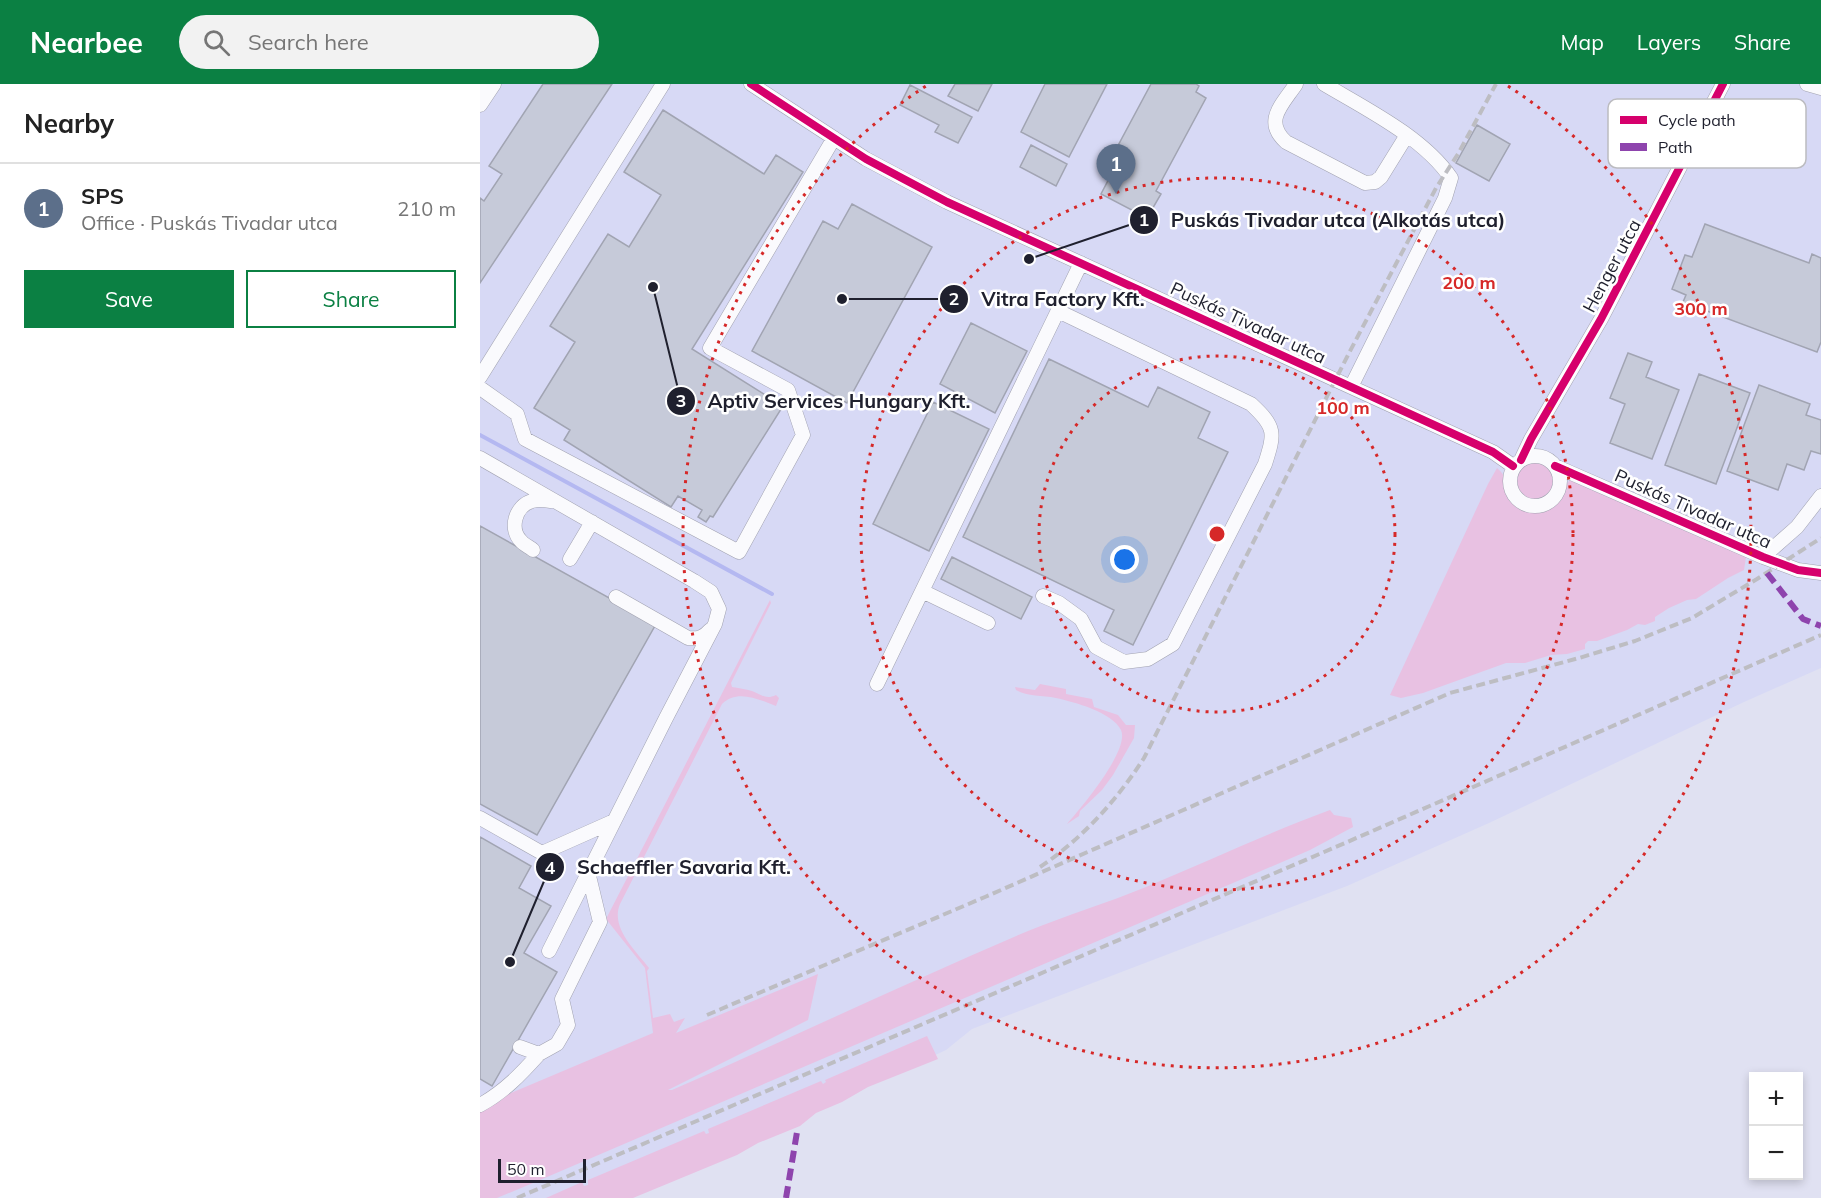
<!DOCTYPE html>
<html lang="en">
<head>
<meta charset="utf-8">
<style>
  :root { --surface:#fff; --page:#f2f2f2; --text:#222; --muted:#767676; --line:#e0e0e0; --accent:#0b8043 }
  body { margin:0; font-family:Mulish,sans-serif; background:var(--page); color:var(--text) }
  .controls { position:absolute; right:18px; bottom:18px; display:grid; overflow:hidden; border-radius:0px; box-shadow:0 3px 9px #0003 }
  .controls button { width:54px; height:54px; display:grid; place-items:center; padding:0; border:0; border-bottom:2px solid var(--line); background:var(--surface); color:var(--text); font:30px sans-serif }
  .scale { position:absolute; left:18px; bottom:15px; width:88px; box-sizing:border-box; padding-left:6px; border:3px solid #1f202e; border-top:0; font-size:16px; line-height:21px; white-space:nowrap; color:#1f202e; -webkit-text-stroke:4px #fff; paint-order:stroke }
  .you { position:absolute; left:645px; top:476px; width:21px; height:21px; margin:-15px; border:4px solid #fff; border-radius:50%; background:#1a73e8; box-shadow:0 0 0 9px #1a73e833 }
  .badge { display:grid; place-items:center; width:39px; height:39px; border-radius:50%; background:var(--accent); color:#fff; font-size:20px; font-weight:700 }
  .pin { position:absolute; translate:-50% -50px; filter:drop-shadow(0 2px 3px #0008) }
  .pin::after { content:''; position:absolute; top:32px; width:21px; height:18px; background:inherit; clip-path:polygon(0 0,100% 0,50% 100%) }
  .list { margin:0; padding:0; list-style:none }
  h2 { display:flex; justify-content:space-between; align-items:center; height:78px; margin:0; padding:0 24px; font-size:26px }
  h2 small { font-size:20px; font-weight:400; color:var(--muted) }
  .list li { display:grid; grid-template-columns:39px 1fr auto; gap:18px; align-items:center; box-sizing:border-box; height:90px; padding:0 24px; border-top:2px solid var(--line) }
  .list b { display:block; font-size:22px; white-space:nowrap }
  .list p { margin:0; font-size:20px; white-space:nowrap; color:var(--muted) }
  .list em { font-size:20px; font-style:normal; color:var(--muted) }
  .actions { display:flex; gap:12px; padding:18px 24px }
  .actions a { flex:1; padding:14px 0; border:2px solid var(--accent); border-radius:0px; text-align:center; font-size:21px; color:var(--accent) }
  .actions .main { background:var(--accent); color:#fff }
  .icon { flex:none; width:33px; height:33px; fill:none; stroke:currentColor; stroke-width:2; stroke-linecap:round; stroke-linejoin:round }
  .map { position:relative; flex:none; width:1341px; height:1114px; overflow:hidden }
  header { display:flex; align-items:center; gap:36px; box-sizing:border-box; height:84px; padding:0 30px; background:var(--accent); color:#fff }
  header strong { font-size:28px }
  nav { display:flex; gap:33px; margin-inline-start:auto; font-size:21px }
  .search { width:420px; height:54px; background:var(--page); display:flex; align-items:center; gap:15px; box-sizing:border-box; padding:0 21px; border-radius:33px; color:var(--muted); font-size:22px }
  main { display:flex }
  aside { flex:1; background:var(--surface) }
  .map>svg:first-child { display:block }
  .built { fill:#d7d9f5 }
  .green { fill:#e8c1e2 }
  .lines { fill:none; stroke-linecap:round; stroke-linejoin:round }
  .stream { stroke:#b4b8f1; stroke-width:4 }
  .building { fill:#c6cad9; stroke:#a1a4b2; stroke-width:1.5 }
  .minor-casing { stroke:#a1a2b0; stroke-width:15 }
  .minor { stroke:#fafafd; stroke-width:14 }
  .rail { stroke:#bdbdc2; stroke-width:4; stroke-dasharray:9 4.5; stroke-linecap:butt }
  .quiet { stroke:#8e44ad; stroke-width:6; stroke-dasharray:12 6; stroke-linecap:butt }
  .cycleway-casing { stroke:#fff; stroke-width:11 }
  .cycleway { stroke:#d6006c; stroke-width:8 }
  .ring { fill:none; stroke:#d62828; stroke-width:3; stroke-dasharray:3 6 }
  .labels { text-anchor:middle; stroke-width:5; stroke-linejoin:round; paint-order:stroke }
  .street-label { font-size:18px; fill:#1f202e; stroke:#fff }
  .key { fill:#fff; stroke:#bcbcc0; stroke-width:1.5 }
  .key-label { font-size:16px; fill:#1f202e }
  .centre { fill:#d62828; stroke:#fff; stroke-width:3 }
  .ring-label { font-size:18px; text-anchor:middle; font-weight:bold; fill:#d62828; stroke:#fff; stroke-width:5; stroke-linejoin:round; paint-order:stroke }
  .leader { fill:none; stroke:#1f202e; stroke-width:2 }
  .callout-dot { fill:#1f202e; stroke:#fff; stroke-width:2 }
  .mark-label { font-size:18px; text-anchor:middle; font-weight:bold; fill:#fff }
  .callout-label { font-size:20px; text-anchor:middle; font-weight:bold; fill:#1f202e; stroke:#fff; stroke-width:5; stroke-linejoin:round; paint-order:stroke }
</style>
</head>
<body>
<header>
<strong>Nearbee</strong>
<div class="search"><svg class="icon" aria-label="search" viewBox="0 0 24 24"><circle cx="10" cy="10" r="6"/><path d="M15 15l6 6"/></svg>Search here</div>
<nav><a>Map</a><a>Layers</a><a>Share</a></nav>
</header>
<main>
<aside>
<h2>Nearby<small></small></h2>
<ul class="list">
<li><span class="badge" style="background:#5c6f8a">1</span><div><b>SPS</b><p>Office · Puskás Tivadar utca</p></div><em>210 m</em></li>
</ul>
<div class="actions"><a class="main">Save</a><a>Share</a></div>
</aside>
<div class="map">
<svg width="1341" height="1114" viewBox="0 0 1341 1114">
  <rect width="100%" height="100%" fill="#e0e1f2"/>
  <path class="built" d="M0 0H1341V584L1264 618 1009 739 867 802 492 945 466 966 146 1114H0Z"/>
  <path class="green" d="M1037 397a18 18 0 1 1 36 0a18 18 0 1 1-36 0Z
    M1017 384C1028 393 1023 398 1029 409 1037 426 1059 431 1074 419 1082 413 1083 403 1090 396L1266 473 1264 486 1248 494 1216 515 1207 516 1189 524 1175 533V537L1165 541 1158 540 1147 546 1117 557H1108L1105 560V565L1087 570 1071 571 1045 579H1026L943 609 921 614 910 611 1008 400Z
    M290 516 291 519 251 599 252 603C258 604 266 605 272 607 282 611 286 616 296 611L299 614 296 622C278 615 257 605 242 620L140 820C130 844 156 867 169 884L167 887 173 934 190 930 194 938 205 934 196 949 338 890 328 936 188 1006H192C311 954 428 898 548 847 587 831 627 819 666 803 728 777 788 749 850 726L854 731 871 734 873 743 830 766 53 1099 17 1114H0V1022L173 949 165 884 126 835Z
    M560 600 586 605V610L612 615 614 623 638 631 646 641H655L654 654 633 691 622 706 600 727 599 732 587 740C601 724 650 666 641 646 632 628 594 618 576 614 562 611 548 613 536 606L535 603 555 606Z
    M447 952 458 975 388 1003 362 1018 336 1029 320 1042 278 1059 257 1071 153 1114H66L102 1098 104 1102 108 1101V1096L224 1047 226 1050 229 1049 228 1045 341 997 343 1000 346 998 345 996Z"/>
  <g class="lines">
    <path class="stream" d="M0 351 292 510"/>
  </g>
  <path class="building" d="M63 0H132L0 199V114L4 117 22 90 9 82Z
    M475 0H512L498 27 468 12Z
    M565 0H627L589 73 541 48Z
    M671 0H716L719 2 716 8 726 14 676 107 681 110 667 134 621 110 633 87 626 84Z
    M430 1 492 33 478 59 455 48 459 41 420 21Z
    M183 26 284 90 296 71 323 88 212 265 303 322 233 433 230 432 226 438 218 433 222 426 198 412 191 423 84 356 90 346 54 324 95 258 70 242 128 150 149 163 181 111 144 88Z
    M997 41 1030 60 1009 97 976 79Z
    M551 61 587 80 576 102 540 83Z
    M372 120 452 163 367 319 272 267 343 137 358 145Z
    M1225 140 1329 179 1332 170 1341 174V258L1337 268 1203 218 1206 211 1192 205 1205 171 1212 173Z
    M491 239 547 267 515 329 460 300Z
    M1148 269 1172 278 1166 293 1199 306 1172 375 1130 359 1145 320 1130 314Z
    M569 275 668 323 678 303 730 328 718 354 748 368 653 561 624 547 634 526 483 453Z
    M1219 290 1270 309 1236 400 1185 381Z
    M1279 301 1330 320 1326 331 1341 336V370L1331 367 1324 386 1307 380 1298 406 1247 387Z
    M453 318 509 345 449 467 393 440Z
    M0 442 176 540 57 751 0 720Z
    M472 473 552 513 541 535 461 495Z
    M0 753 51 782 39 804 71 822 44 869 77 888 12 1002 0 995Z"/>
  <g class="lines">
    <defs>
      <path id="minor" d="M271 0 386 75 467 118 1013 368 1033 382
        M816 0C802 21 783 37 806 58L885 99 895 98 901 93 927 51
        M844 0C886 25 943 53 971 94L965 114 871 303
        M1327 0 1341 4
        M0 4 2 0
        M0 21 14 0
        M0 293 183 0
        M0 304 37 330 45 355 259 468 323 351 308 306 230 264 354 54
        M1030 397a25 25 0 1 1 50 0a25 25 0 1 1-50 0Z
        M0 374 214 497 231 508 239 525 235 540 186 634 69 867
        M1041 376 1051 355 1121 235 1243 0
        M1075 382 1283 473 1318 486 1341 489
        M53 466C50 463 44 461 41 457 29 445 35 422 52 417 58 415 65 416 71 417
        M1283 473 1317 443 1341 412
        M90 475 112 438
        M442 507 508 539
        M563 512 579 519 601 535 616 563 644 578 668 575 693 560 785 380C795 349 796 343 771 320L578 227
        M136 513 208 554C218 555 223 554 230 546
        M397 600 601 179
        M0 734 62 769 134 737
        M40 963 59 970 77 960 88 941 82 915 120 838 108 788
        M0 1021C24 1008 41 990 59 970"/>
    </defs>
    <use href="#minor" class="minor-casing"/>
    <use href="#minor" class="minor"/>
    <path class="rail" d="M560 783C602 755 637 716 664 674L869 269 956 104 978 70 1016 0
      M227 931 505 813 970 609 1099 574 1155 557 1212 534 1277 495 1341 454
      M37 1114 865 759 1341 551"/>
    <path class="quiet" d="M1287 489 1323 535 1341 542
      M306 1114 317 1048"/>
    <defs>
      <path id="cycleway" d="M271 0 386 75 467 118 1013 368 1033 382
        M1041 376 1051 355 1121 235 1243 0
        M1075 382 1283 473 1318 486 1341 489"/>
    </defs>
    <use href="#cycleway" class="cycleway-casing"/>
    <use href="#cycleway" class="cycleway"/>
  </g>
  <g class="ring">
    <circle cx="737" cy="450" r="178"/>
    <circle cx="737" cy="450" r="356"/>
    <path d="M1028 2A534 534 0 1 1 446 2"/>
  </g>
  <g class="labels">
    <g class="street-label">
      <text transform="translate(1132 182) rotate(-62)" y="6">Henger utca</text>
      <text transform="translate(768 239) rotate(25)" y="6">Puskás Tivadar utca</text>
      <text transform="translate(1213 425) rotate(24)" y="6">Puskás Tivadar utca</text>
    </g>
  </g>
  <rect x="1128" y="15" width="198" height="69" rx="9" class="key"/>
  <rect x="1140" y="32" width="27" height="8" fill="#d6006c"/>
  <rect x="1140" y="59" width="27" height="8" fill="#8e44ad"/>
  <g class="key-label">
    <text x="1178" y="42">Cycle path</text>
    <text x="1178" y="69">Path</text>
  </g>
  <circle cx="737" cy="450" r="9" class="centre"/>
  <g class="ring-label">
    <text x="989" y="205">200 m</text>
    <text x="1221" y="231">300 m</text>
    <text x="863" y="330">100 m</text>
  </g>
  <path class="leader" d="M549 175L664 136M362 215L474 215M173 203L201 317M30 878L70 783"/>
  <g class="callout-dot">
    <circle cx="549" cy="175" r="6"/>
    <circle cx="362" cy="215" r="6"/>
    <circle cx="173" cy="203" r="6"/>
    <circle cx="30" cy="878" r="6"/>
    <circle cx="664" cy="136" r="15"/>
    <circle cx="474" cy="215" r="15"/>
    <circle cx="201" cy="317" r="15"/>
    <circle cx="70" cy="783" r="15"/>
  </g>
  <g class="mark-label">
    <text x="664" y="142">1</text>
    <text x="474" y="221">2</text>
    <text x="201" y="323">3</text>
    <text x="70" y="790">4</text>
  </g>
  <g class="callout-label">
    <text x="858" y="143">Puskás Tivadar utca (Alkotás utca)</text>
    <text x="583" y="222">Vitra Factory Kft.</text>
    <text x="359" y="324">Aptiv Services Hungary Kft.</text>
    <text x="204" y="790">Schaeffler Savaria Kft.</text>
  </g>
</svg>
<div class="controls">
<button>+</button>
<button>−</button>
</div>
<div class="scale">50 m</div>
<div class="you"></div>
<div class="pin badge" style="left:636px;top:110px;background:#5c6f8a">1</div>
</div>
</main>
</body>
</html>
